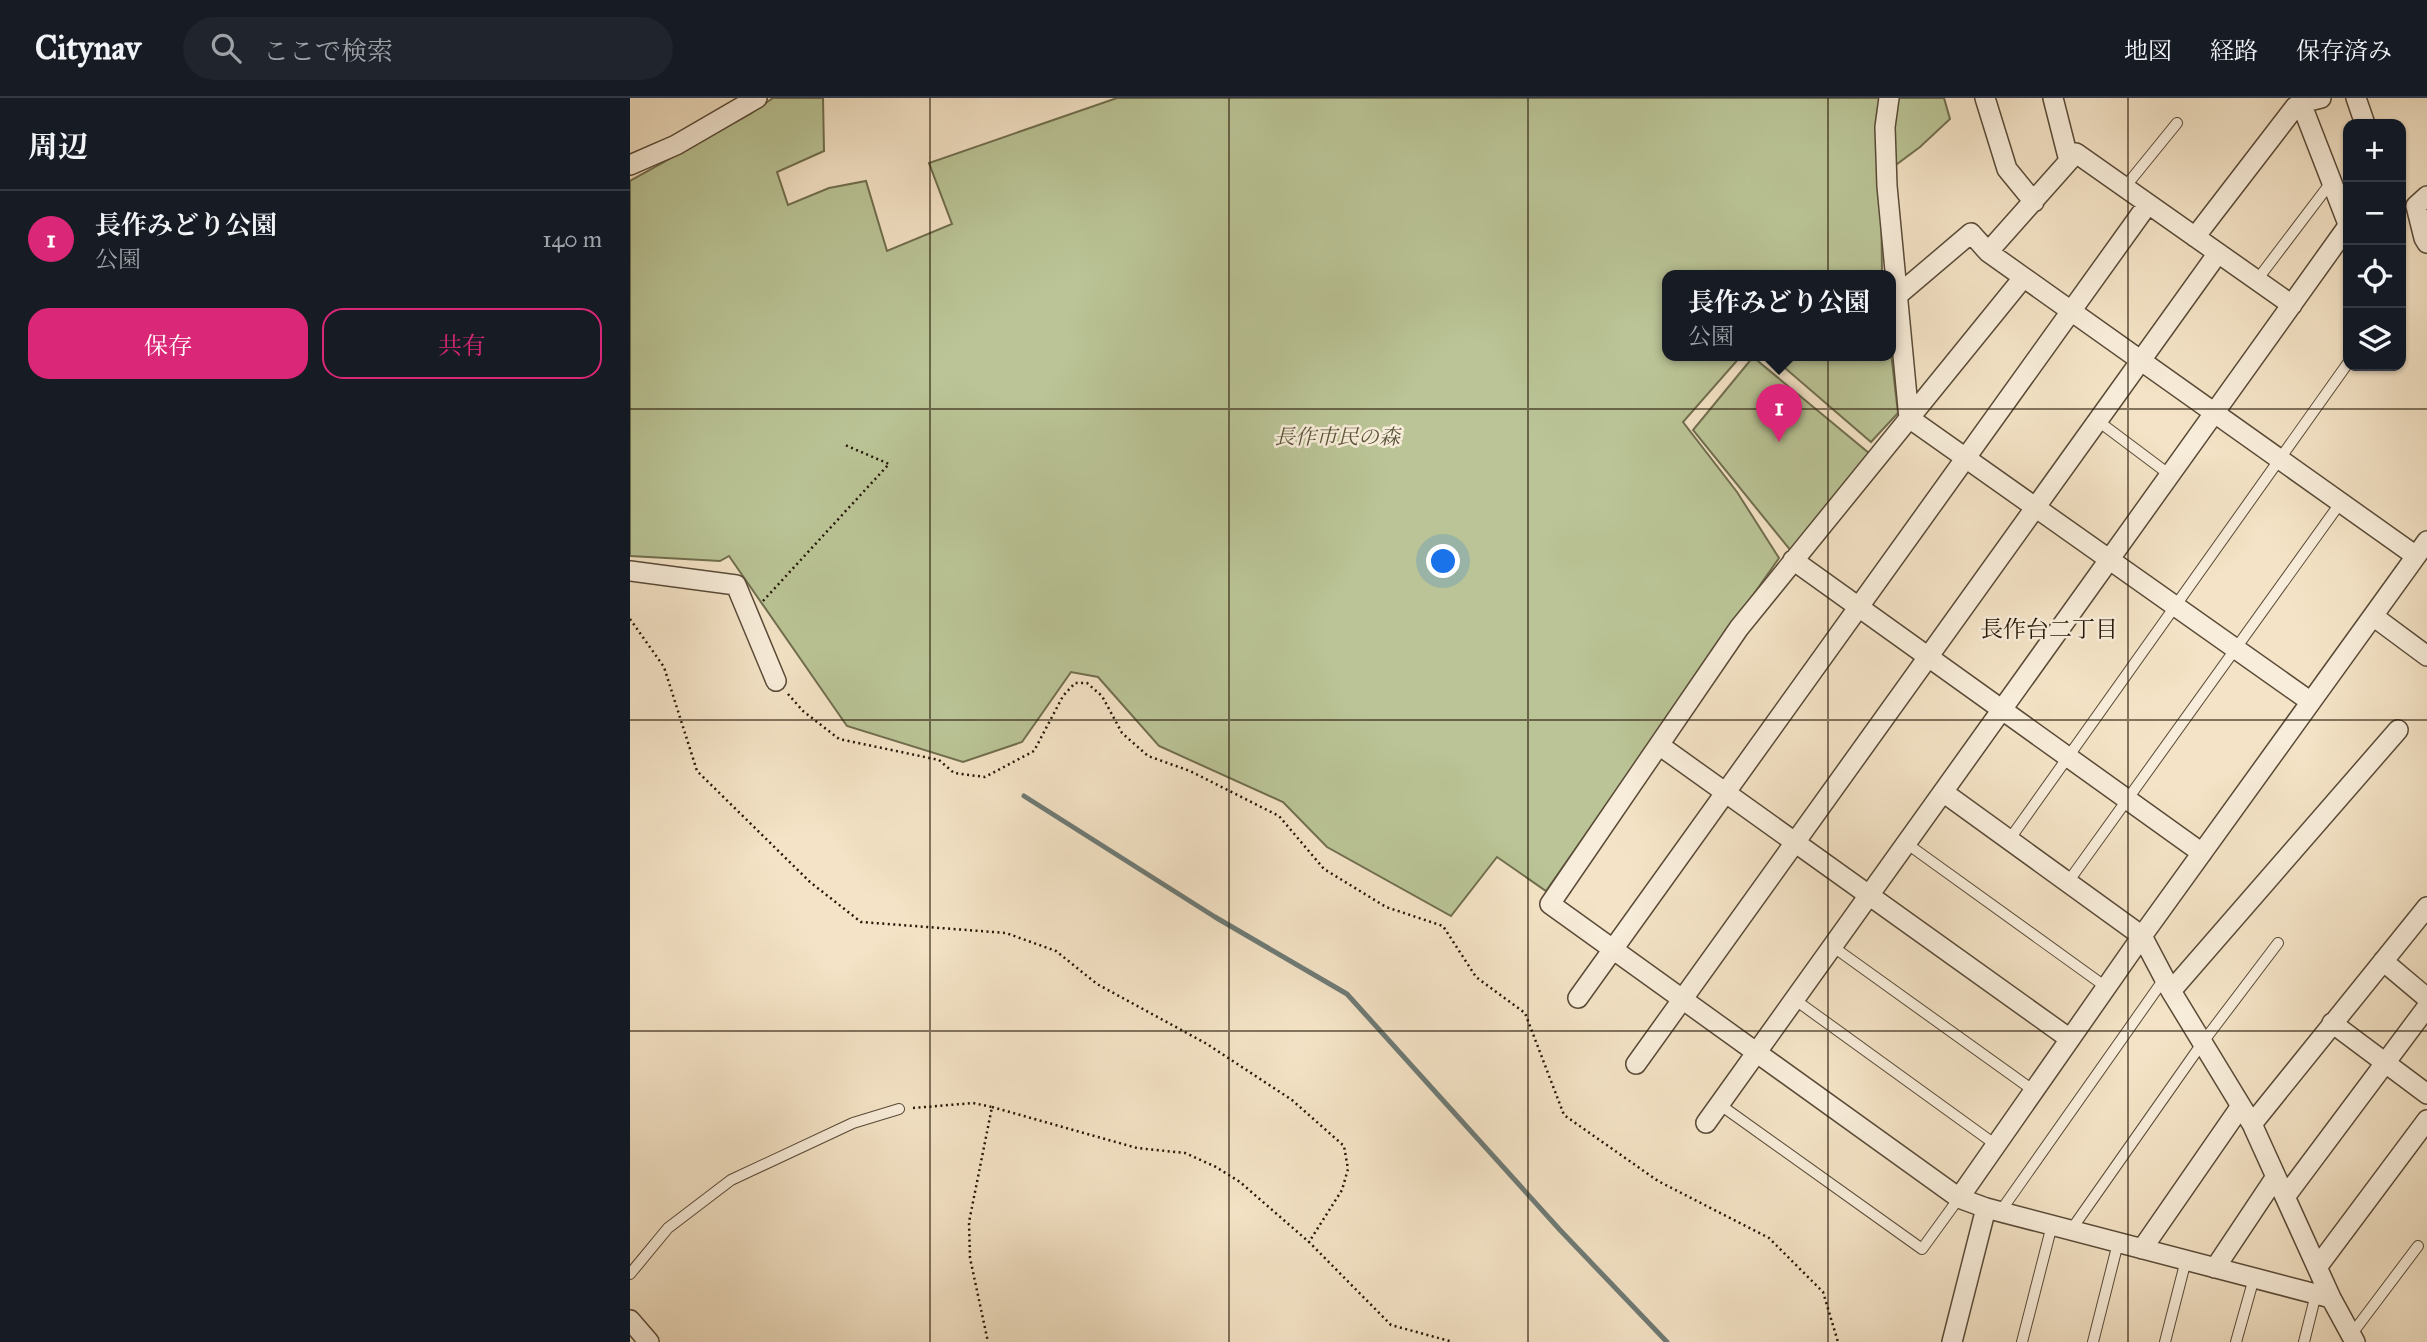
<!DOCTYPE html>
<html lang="ja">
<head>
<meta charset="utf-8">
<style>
  :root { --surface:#171b24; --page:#20242c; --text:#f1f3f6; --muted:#9ea1a6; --line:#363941; --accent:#db2777 }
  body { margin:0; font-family:"IM FELL Great Primer","Noto Serif JP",serif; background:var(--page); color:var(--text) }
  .controls { position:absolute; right:21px; top:21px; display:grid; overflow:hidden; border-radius:14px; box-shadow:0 2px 5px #0004 }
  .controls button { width:63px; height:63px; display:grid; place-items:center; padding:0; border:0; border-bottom:2px solid var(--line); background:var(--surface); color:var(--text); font:35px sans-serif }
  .you { position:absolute; left:814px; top:464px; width:24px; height:24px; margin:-18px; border:5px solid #fff; border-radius:50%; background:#1a73e8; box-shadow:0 0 0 10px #1a73e833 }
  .badge { display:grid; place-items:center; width:46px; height:46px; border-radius:50%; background:var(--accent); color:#fff; font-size:23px; font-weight:700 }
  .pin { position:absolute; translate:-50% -58px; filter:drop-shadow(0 2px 4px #0008) }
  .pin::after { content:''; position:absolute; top:37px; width:24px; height:21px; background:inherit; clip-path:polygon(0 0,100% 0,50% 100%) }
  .popup { position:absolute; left:1032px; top:172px; width:234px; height:91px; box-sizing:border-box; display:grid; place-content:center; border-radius:14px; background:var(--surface); filter:drop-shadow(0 2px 5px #0005); font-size:23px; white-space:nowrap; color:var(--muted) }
  .popup b { font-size:26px; color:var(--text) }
  .popup::after { content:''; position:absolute; left:50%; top:100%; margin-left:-14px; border:14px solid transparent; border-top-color:var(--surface) }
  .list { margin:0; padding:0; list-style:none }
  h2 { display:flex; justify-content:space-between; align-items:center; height:91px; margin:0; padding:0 28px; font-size:30px }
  h2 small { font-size:23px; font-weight:400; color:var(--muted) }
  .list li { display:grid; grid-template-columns:46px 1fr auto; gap:21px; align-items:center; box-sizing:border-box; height:98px; padding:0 28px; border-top:2px solid var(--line) }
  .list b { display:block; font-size:26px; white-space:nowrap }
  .list p { margin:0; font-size:23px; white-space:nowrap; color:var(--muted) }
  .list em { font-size:23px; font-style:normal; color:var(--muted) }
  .actions { display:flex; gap:14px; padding:21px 28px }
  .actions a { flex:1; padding:16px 0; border:2px solid var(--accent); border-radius:21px; text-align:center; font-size:24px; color:var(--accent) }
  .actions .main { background:var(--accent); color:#fff }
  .icon { flex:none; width:38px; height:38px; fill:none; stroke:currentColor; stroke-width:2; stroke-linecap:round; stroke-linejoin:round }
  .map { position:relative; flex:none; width:1797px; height:1244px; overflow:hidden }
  header { display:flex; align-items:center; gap:42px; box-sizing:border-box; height:98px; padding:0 35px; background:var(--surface); border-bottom:2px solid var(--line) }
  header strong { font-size:33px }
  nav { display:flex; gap:38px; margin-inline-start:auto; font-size:24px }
  .search { width:490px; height:63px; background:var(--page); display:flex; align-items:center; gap:18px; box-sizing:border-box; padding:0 24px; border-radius:38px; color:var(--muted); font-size:26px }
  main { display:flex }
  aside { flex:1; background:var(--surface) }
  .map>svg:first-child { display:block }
  .green { fill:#bac496; stroke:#706e4e; stroke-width:2 }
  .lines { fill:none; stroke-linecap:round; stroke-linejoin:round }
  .stream { stroke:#6e7a75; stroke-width:5 }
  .service-casing { stroke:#594a37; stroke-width:12 }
  .minor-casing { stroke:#594a37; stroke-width:22 }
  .path { stroke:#251707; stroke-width:2.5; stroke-dasharray:2 3.5; stroke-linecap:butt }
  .service { stroke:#f8edda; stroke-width:10 }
  .minor { stroke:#f8edda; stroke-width:19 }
  .grid { fill:none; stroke:#251707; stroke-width:2; stroke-opacity:0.55 }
  .labels { text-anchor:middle; stroke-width:5; stroke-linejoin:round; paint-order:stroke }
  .park-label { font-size:21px; font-style:italic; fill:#595439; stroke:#f8edda }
  .neighbourhood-label { font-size:23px; fill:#251707; stroke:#f8edda }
</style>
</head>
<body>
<header>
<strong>Citynav</strong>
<div class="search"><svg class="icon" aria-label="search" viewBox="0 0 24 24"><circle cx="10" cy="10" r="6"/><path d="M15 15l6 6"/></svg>ここで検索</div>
<nav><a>地図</a><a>経路</a><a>保存済み</a></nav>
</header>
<main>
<aside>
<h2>周辺<small></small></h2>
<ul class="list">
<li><span class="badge">1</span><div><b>長作みどり公園</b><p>公園</p></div><em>140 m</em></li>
</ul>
<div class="actions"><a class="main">保存</a><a>共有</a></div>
</aside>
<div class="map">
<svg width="1797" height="1244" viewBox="0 0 1797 1244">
  <rect width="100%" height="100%" fill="#f4e3c6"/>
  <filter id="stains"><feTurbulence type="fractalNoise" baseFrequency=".00286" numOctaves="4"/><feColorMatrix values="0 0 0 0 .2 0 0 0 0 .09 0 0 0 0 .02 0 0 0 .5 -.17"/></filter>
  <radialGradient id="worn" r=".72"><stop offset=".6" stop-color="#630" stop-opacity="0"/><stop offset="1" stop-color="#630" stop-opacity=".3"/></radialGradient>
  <path class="green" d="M143 0H193L194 53 147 74 158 107 199 90 236 83 257 153 322 126 299 65 487 0H1314L1320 21 1290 49 1251 78 1252 178H1037V258H1111L1053 324 1107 394 1149 460 916 793 867 759 821 818 697 749 653 704 529 648 468 579 441 574 392 644 333 664 217 628 99 458 90 463 0 458V83L120 16Z
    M1261 255 1268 315 1241 344 1141 258H1261Z
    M1123 259 1240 356 1161 453 1063 332Z"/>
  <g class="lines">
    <path class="stream" d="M394 698 585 819 717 896 930 1132 1037 1244"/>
    <defs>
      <path id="service" d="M1495 89 1547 25
        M1627 182 1702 83
        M1468 323 1540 377
        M1379 742 1718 265
        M1276 745 1476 889
        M1438 784 1711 404
        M1202 848 1404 993
        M1164 901 1366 1047
        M1089 1006 1292 1151 1329 1100
        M1370 1114 1534 881
        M1441 1132 1573 944 1648 845
        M0 1176 38 1130 101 1082 223 1025 269 1011
        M1721 1237 1788 1148
        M1392 1244 1422 1127
        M1463 1244 1488 1145
        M1535 1244 1556 1162
        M1606 1244 1624 1180
        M1674 1244 1686 1196"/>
      <path id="minor" d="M1259 0 1255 29 1257 88 1279 320 1681 604
        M1355 0 1377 71 1404 104
        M1423 0 1439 63
        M1726 0 1735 26
        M1671 5 1718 126
        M0 67 46 47 127 0
        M1797 98 1786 108 1794 140 1797 145
        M1565 139 1665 9 1671 5 1691 0
        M1358 154 1446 55 1662 207
        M1393 180 1109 530 920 806 1329 1100 1356 1110 1701 1200
        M1268 197 1341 135 1358 154 1786 458
        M1163 462 1572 755
        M0 473 106 487 146 583
        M1743 518 1797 558
        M1029 647 1440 941
        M1313 694 1512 838 1541 893 1622 1026 1701 1200 1725 1244
        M1753 863 1797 900
        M1541 893 1768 632
        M948 900 1518 106
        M1702 925 1797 996
        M1006 966 1588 155
        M1076 1025 1718 128
        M1622 1026 1797 809
        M1655 1099 1797 909
        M1329 1100 1512 838 1797 443
        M1512 1151 1611 1008
        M1688 1168 1797 1022
        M1585 1170 1645 1080
        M0 1222 19 1244
        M1322 1244 1356 1110"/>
    </defs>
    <use href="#service" class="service-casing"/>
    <use href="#minor" class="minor-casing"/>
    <path class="path" d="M133 503 259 366 215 347
      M0 521 34 569 67 673 180 784 231 824 376 835 426 853 467 886 577 946 662 1002 714 1048 718 1071 712 1092 679 1144 761 1227 823 1244
      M158 596 173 613 209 641 309 662 324 675 355 679 404 653 433 598 445 585H457L472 598 492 635 518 658 560 673 649 718 694 771 756 809 813 828 846 879 895 915 934 1017 1028 1083 1139 1140 1193 1194 1208 1244
      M362 1009 507 1050 555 1055 586 1069 610 1084 679 1144
      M283 1010 343 1005 362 1009 339 1124 340 1160 358 1244"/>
    <use href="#service" class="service"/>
    <use href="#minor" class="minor"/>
  </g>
  <path class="grid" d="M300 0V1244M599 0V1244M898 0V1244M1198 0V1244M1498 0V1244M0 311H1797M0 622H1797M0 933H1797"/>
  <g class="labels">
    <g class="park-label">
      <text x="707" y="346">長作市民の森</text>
    </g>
    <g class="neighbourhood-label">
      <text x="1419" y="539">長作台二丁目</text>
    </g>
  </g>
  <rect width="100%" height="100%" filter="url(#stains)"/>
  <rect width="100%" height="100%" fill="url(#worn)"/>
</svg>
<div class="controls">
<button>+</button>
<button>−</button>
<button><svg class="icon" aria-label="locate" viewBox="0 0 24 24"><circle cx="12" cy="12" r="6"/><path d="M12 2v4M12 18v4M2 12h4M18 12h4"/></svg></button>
<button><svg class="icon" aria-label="layers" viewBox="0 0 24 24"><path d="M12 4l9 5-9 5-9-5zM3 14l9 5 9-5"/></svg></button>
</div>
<div class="you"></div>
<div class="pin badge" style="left:1149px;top:344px">1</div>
<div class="popup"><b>長作みどり公園</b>公園</div>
</div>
</main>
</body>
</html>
